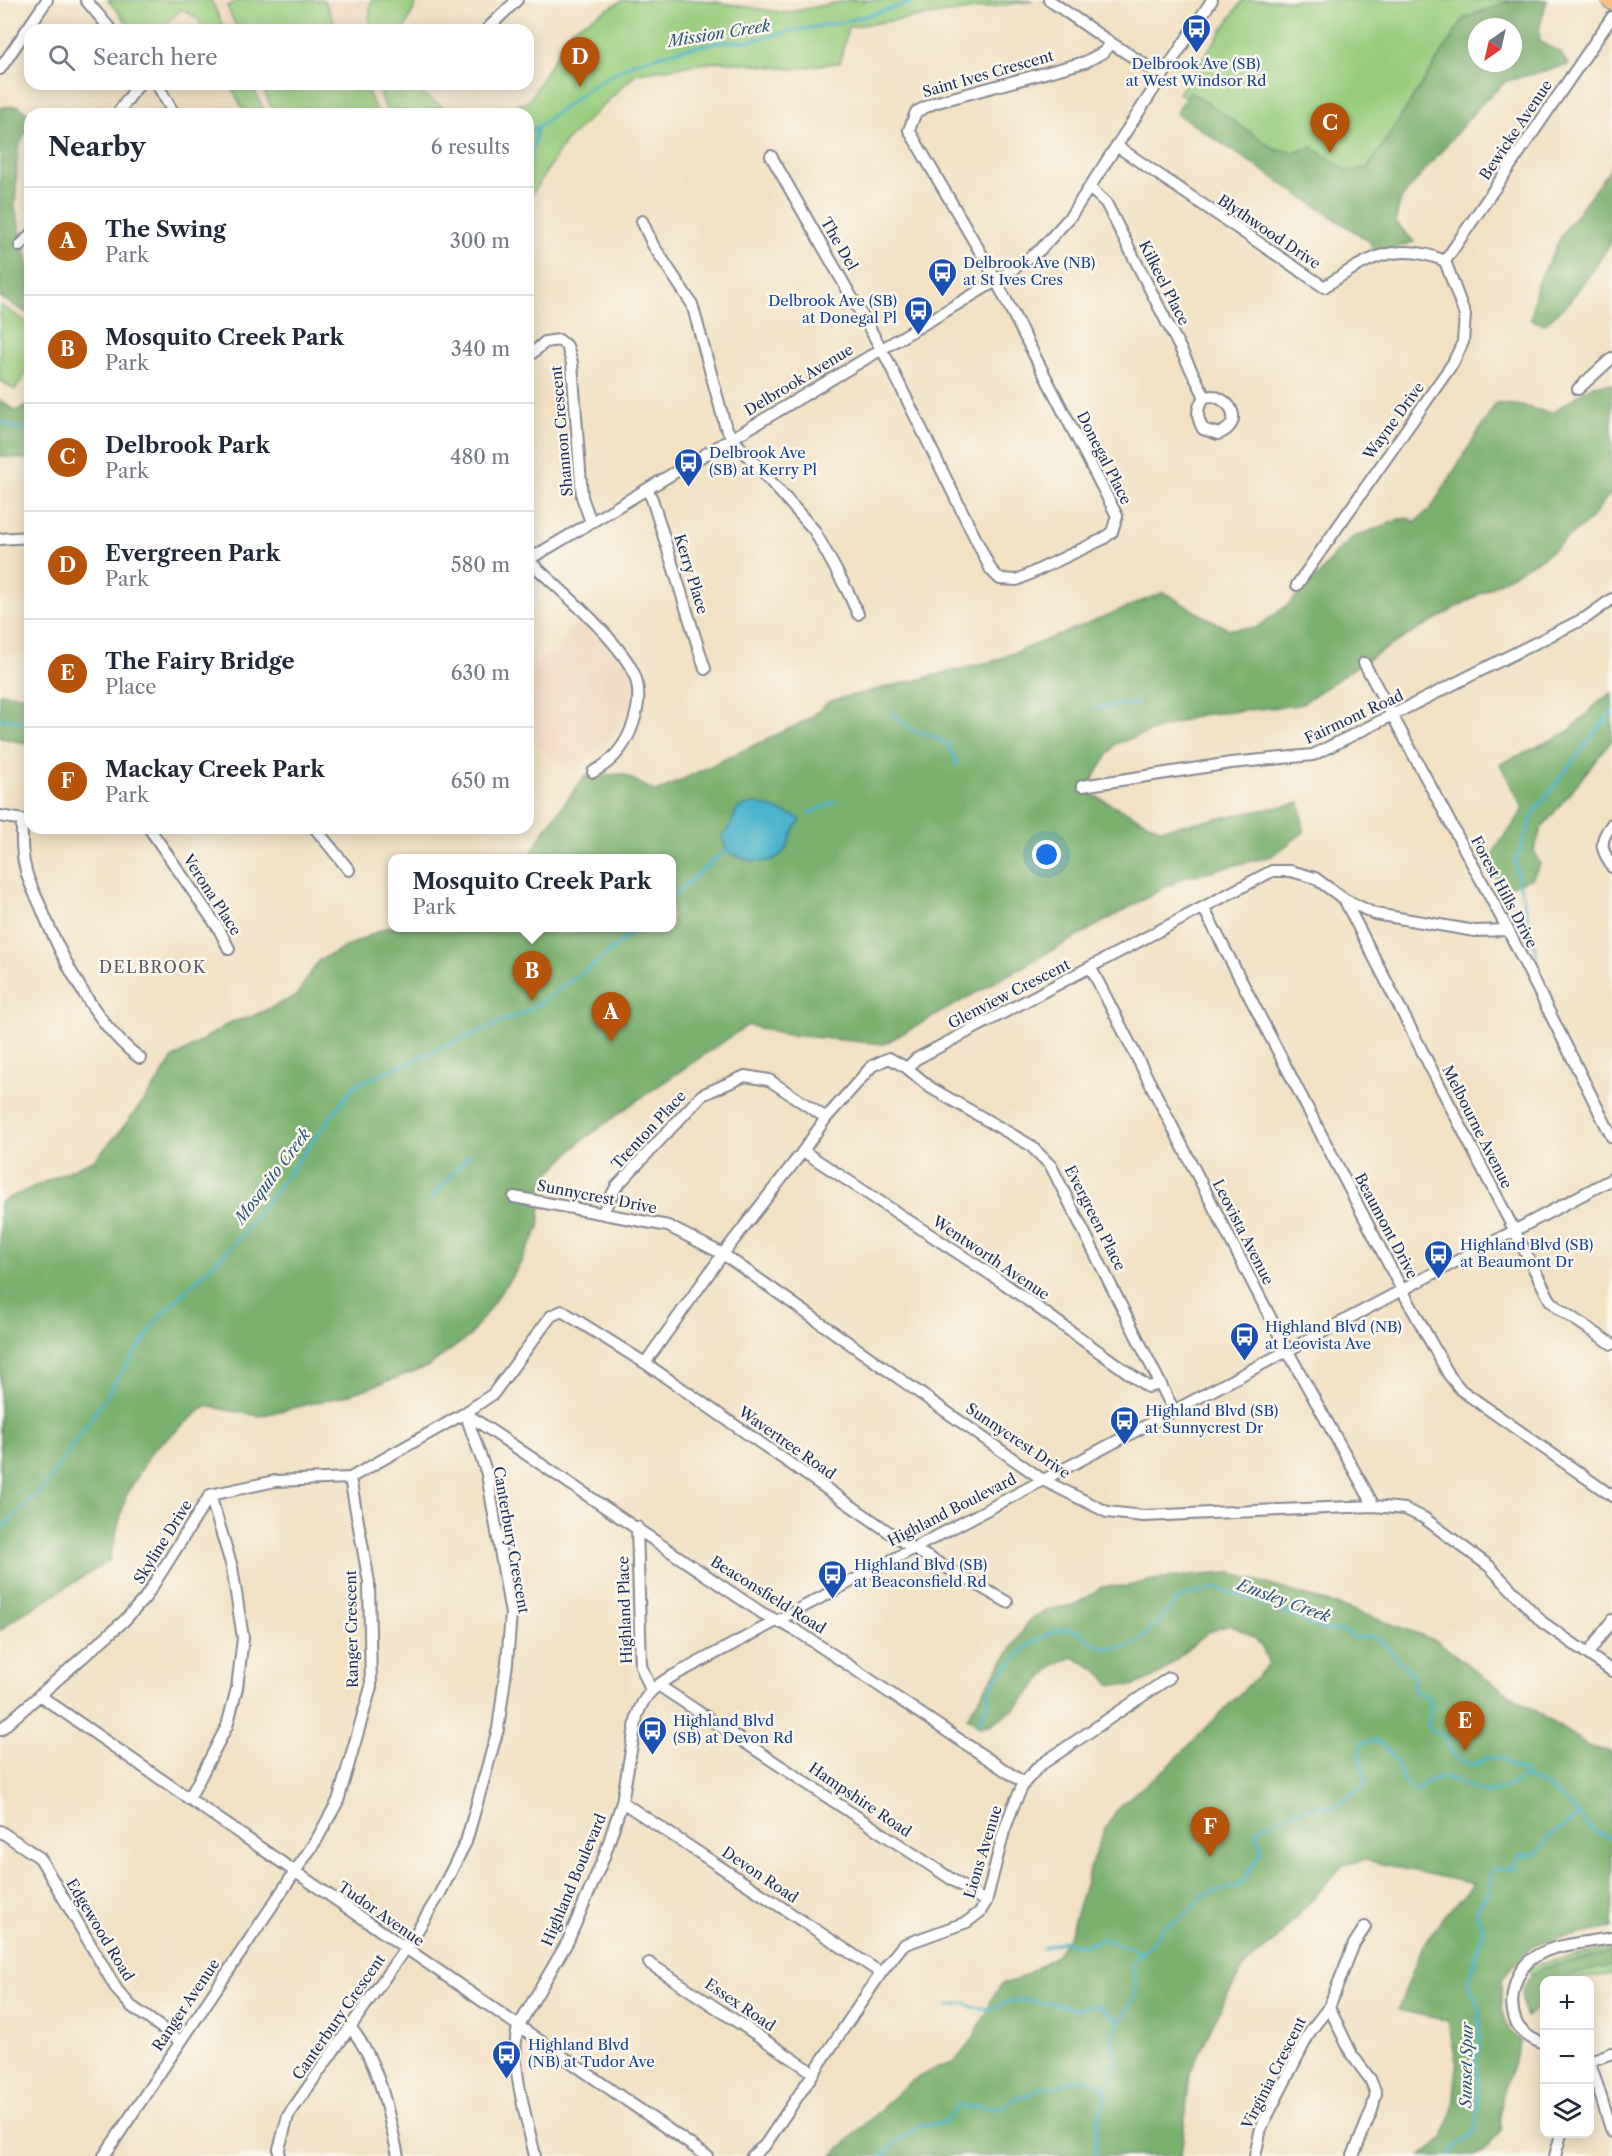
<!DOCTYPE html>
<html lang="en">
<head>
<meta charset="utf-8">
<style>
  :root { --surface:#fff; --page:#f2f2f3; --text:#1f2937; --muted:#747a83; --line:#e0e1e3; --accent:#b45309 }
  body { margin:0; font-family:"Libre Caslon Text",serif; background:var(--page); color:var(--text) }
  .controls { position:absolute; right:18px; bottom:18px; display:grid; overflow:hidden; border-radius:12px; box-shadow:0 3px 15px #0003 }
  .controls button { width:54px; height:54px; display:grid; place-items:center; padding:0; border:0; border-bottom:2px solid var(--line); background:var(--surface); color:var(--text); font:30px sans-serif }
  .compass { position:absolute; left:1468px; top:18px; width:54px; height:54px; border-radius:50%; background:var(--surface); box-shadow:0 3px 15px #0003; rotate:214deg }
  .you { position:absolute; left:1047px; top:855px; width:21px; height:21px; margin:-15px; border:4px solid #fff; border-radius:50%; background:#1a73e8; box-shadow:0 0 0 9px #1a73e833 }
  .badge { display:grid; place-items:center; width:39px; height:39px; border-radius:50%; background:var(--accent); color:#fff; font-size:20px; font-weight:700 }
  .pin { position:absolute; translate:-50% -50px; filter:drop-shadow(0 2px 3px #0008) }
  .pin::after { content:''; position:absolute; top:32px; width:21px; height:18px; background:inherit; clip-path:polygon(0 0,100% 0,50% 100%) }
  .popup { position:absolute; left:388px; top:854px; width:288px; height:78px; box-sizing:border-box; display:grid; place-content:center; border-radius:12px; background:var(--surface); filter:drop-shadow(0 2px 4px #0005); font-size:20px; white-space:nowrap; color:var(--muted) }
  .popup b { font-size:22px; color:var(--text) }
  .popup::after { content:''; position:absolute; left:50%; top:100%; margin-left:-12px; border:12px solid transparent; border-top-color:var(--surface) }
  .list { margin:0; padding:0; list-style:none }
  h2 { display:flex; justify-content:space-between; align-items:center; height:78px; margin:0; padding:0 24px; font-size:26px }
  h2 small { font-size:20px; font-weight:400; color:var(--muted) }
  .list li { display:grid; grid-template-columns:39px 1fr auto; gap:18px; align-items:center; box-sizing:border-box; height:108px; padding:0 24px; border-top:2px solid var(--line) }
  .list b { display:block; font-size:22px; white-space:nowrap }
  .list p { margin:0; font-size:20px; white-space:nowrap; color:var(--muted) }
  .list em { font-size:20px; font-style:normal; color:var(--muted) }
  .icon { flex:none; width:33px; height:33px; fill:none; stroke:currentColor; stroke-width:2; stroke-linecap:round; stroke-linejoin:round }
  .map { position:relative; flex:none; width:1612px; height:2156px; overflow:hidden }
  .search { position:absolute; background:var(--surface); box-shadow:0 3px 15px #0003; left:24px; top:24px; width:510px; height:66px; display:flex; align-items:center; gap:15px; box-sizing:border-box; padding:0 21px; border-radius:18px; color:var(--muted); font-size:22px }
  .panel { position:absolute; background:var(--surface); box-shadow:0 3px 15px #0003; left:24px; top:108px; width:510px; height:726px; border-radius:18px }
  .map>svg:first-child { display:block }
  .built { fill:#f0d6bc }
  .green { fill:#98cd7e; stroke:#5a7e6e; stroke-width:1.5 }
  .forest { fill:#7ab06d; stroke:#4a7066; stroke-width:1.5; fill-rule:evenodd }
  .water { fill:#4cb4ca; stroke:#347294; stroke-width:1.5 }
  .lines { fill:none; stroke-linecap:round; stroke-linejoin:round }
  .stream { stroke:#4cb4ca; stroke-width:3 }
  .minor-casing { stroke:#868890; stroke-width:14 }
  .major-casing { stroke:#868890; stroke-width:16 }
  .minor { stroke:#fff; stroke-width:10 }
  .major { stroke:#f8bd89; stroke-width:14 }
  .labels { text-anchor:middle; stroke-width:5; stroke-linejoin:round; paint-order:stroke }
  .transit-label { font-size:15px; fill:#164399; stroke:#fbf7ec; text-anchor:start }
  .street-label { font-size:15px; fill:#1b2f5e; stroke:#fbf7ec }
  .water-label { font-size:16px; font-style:italic; fill:#2a577e; stroke:#fbf7ec }
  .neighbourhood-label { font-size:16px; letter-spacing:1.5px; fill:#5a5766; stroke:#fbf7ec }
</style>
</head>
<body>
<div class="map">
<svg width="1612" height="2156" viewBox="0 0 1612 2156">
  <rect width="100%" height="100%" fill="#fbf7ec"/>
  <filter id="ink" filterUnits="userSpaceOnUse"><feTurbulence type="fractalNoise" baseFrequency=".0167" numOctaves="2"/><feDisplacementMap in="SourceGraphic" scale="12" xChannelSelector="R" yChannelSelector="G"/><feConvolveMatrix kernelMatrix="1 2 1 2 8 2 1 2 1" color-interpolation-filters="sRGB"/></filter>
  <filter id="wash" filterUnits="userSpaceOnUse"><feTurbulence type="fractalNoise" baseFrequency=".008" numOctaves="4" result="noise"/><feDisplacementMap in="SourceGraphic" scale="24" xChannelSelector="R" yChannelSelector="G"/><feGaussianBlur stdDeviation="1.35" result="paint"/><feColorMatrix in="noise" values="0 0 0 0 0 0 0 0 0 0 0 0 0 0 0 0 0 1.4 0 .05"/><feComposite in="paint" operator="in"/></filter>
  <g filter="url(#wash)">
    <rect width="100%" height="100%" fill="#f2e1c3"/>
    <path class="built" d="M214 0H369L366 30H229Z
      M581 621 599 634 631 667 637 696 610 737 571 773 528 737V657L538 661 554 653 575 625Z"/>
    <path class="green" d="M108 0H211L225 30H203L198 19 182 9 159 30H133Z
      M240 0H324L338 30H238L227 6Z
      M371 0H418L404 30H368Z
      M624 0H702L786 13 849 0 1033 1 848 27 840 62 793 69 721 61 637 73 565 142 528 201V114H495L529 101 571 29Z
      M1243 0H1536L1477 27 1352 212 1179 93Z
      M230 84H251L266 114H245Z
      M261 84H364L378 114H274Z
      M377 84H417L421 94 455 114H388Z
      M0 305 30 324V367L15 390 0 380Z
      M1612 1948V1974L1570 1980H1544L1538 1985 1526 1967Z"/>
    <path class="forest" d="M1519 0H1547L1539 30 1540 42 1560 52 1568 65 1506 81 1480 105 1401 199 1395 222 1414 242 1375 255 1369 241 1176 113 1190 91 1276 150 1295 152 1312 147 1348 171 1368 168 1464 18 1507 2ZM1477 27H1513V63H1477Z
      M19 106 30 116V123L18 148 15 208 30 270V315L0 297V109L2 107Z
      M1612 166V240L1595 267 1569 302 1545 324 1531 320 1537 284 1565 230Z
      M1612 384V494L1608 496 1589 521 1545 556 1366 660 1300 705 1199 715 1115 744 1085 791 1160 829 1300 803 1304 832 1272 856 1182 878 884 1044 781 1034 748 1025 632 1104 580 1142 543 1180 539 1228 517 1269 470 1336 427 1367 348 1395 259 1416 206 1406 152 1451 126 1496 109 1561 11 1621 0 1631V1202L95 1159 117 1135 153 1089 172 1059 231 1022 251 1017 296 996 319 960 387 927 672 928V858H529L544 831 585 776 623 774 656 792 809 719 830 701 994 661 1164 592 1196 612 1229 629 1256 628 1289 604 1321 573 1334 555 1352 538 1400 519 1408 518 1415 522 1431 508 1496 403 1522 406 1552 413 1593 385Z
      M0 400 16 411 30 405V460L0 456Z
      M0 693 30 696V744L0 738Z
      M1612 693V740L1541 829 1534 851 1540 864 1532 878 1510 887 1499 883C1480 844 1511 839 1523 808L1500 764 1568 732 1602 699Z
      M1231 1573 1353 1610 1437 1641 1488 1680 1590 1747 1612 1752V1928L1542 1942 1526 1951 1513 1965 1502 1980 1501 1995 1503 2016 1510 2032 1521 2041 1502 2097 1500 2131 1485 2151 1474 2156H1421L1443 2139 1453 2107 1457 2066 1448 2021 1398 2010 1422 1947 1443 1917 1474 1884 1364 1860 1343 1865 1274 1942 1246 1964 1225 1999 1190 2073 1181 2156H972L965 2153 957 2156H832L907 2084 933 2069 955 2061 973 2038 987 2012 992 1998 1002 1984 1017 1980 1057 1955 1070 1933 1094 1856 1105 1829 1119 1806 1170 1765 1269 1664C1260 1638 1254 1636 1230 1625L1208 1632 1158 1675 1132 1686 1110 1684 1097 1670 1073 1657 1054 1665 1015 1709 991 1724 980 1727 967 1717 1031 1618 1050 1609 1076 1605 1101 1587 1128 1586 1162 1578Z
      M1612 1952V1965L1564 1977 1561 1980H1544V2003L1526 2017C1518 1994 1521 1983 1540 1969Z"/>
    <path class="water" d="M755 804 763 805 800 818V822C788 834 793 841 784 851 770 869 744 860 727 851L722 836C725 832 729 828 731 824 738 805 735 808 755 804Z"/>
    <g class="lines">
      <path class="stream" d="M528 131 538 127 595 84 633 63 678 50 720 42 750 41 786 32 844 22 921 0
        M528 165 538 127
        M0 422 30 432
        M1095 708 1138 703
        M892 713 914 731 934 736 949 745 957 765
        M0 718 30 722
        M810 813 835 802
        M672 897 722 853 730 849
        M1537 956 1515 864 1534 812 1612 711
        M431 1199 470 1154
        M0 1530 44 1488 161 1315 241 1237 355 1085 529 1010 594 965 637 928
        M980 1723 981 1716 987 1707 989 1692 998 1676 1015 1660 1027 1646 1053 1632 1069 1629 1081 1633 1088 1640 1105 1648 1129 1647 1143 1638 1178 1600 1185 1596 1216 1588 1259 1601 1264 1605 1290 1614 1312 1625 1321 1629 1346 1632 1354 1638 1375 1637 1380 1639 1413 1675C1414 1678 1413 1681 1413 1684 1413 1694 1424 1694 1430 1697 1435 1708 1425 1718 1430 1729 1434 1732 1439 1733 1443 1735 1449 1739 1448 1748 1452 1753 1462 1763 1475 1769 1486 1758H1501L1513 1767 1523 1770 1527 1778
        M1043 1948 1063 1941 1080 1946 1102 1940 1112 1941 1121 1946 1130 1947 1140 1953
        M949 2005 965 2003 973 2007 991 2009 1010 2001 1029 2000 1037 2002 1053 2003 1073 2009 1097 2005 1120 2021
        M881 2156 892 2148 896 2142 908 2135 920 2124 935 2125 946 2121 958 2106 962 2105 970 2107 977 2105 990 2108 1005 2106 1016 2097H1024L1041 2088 1057 2087 1073 2080H1091L1105 2088
        M1096 2156V2127L1106 2097 1105 2088 1111 2080 1117 2062V2054L1112 2041 1113 2033 1130 2006 1136 1992 1135 1978 1132 1966 1133 1961 1150 1945 1162 1929 1189 1912 1205 1894 1240 1885 1260 1854 1262 1846 1255 1837 1258 1828 1298 1810 1321 1806 1334 1807 1365 1786C1369 1773 1354 1757 1361 1745 1364 1741 1369 1741 1374 1741 1397 1746 1396 1775 1410 1788 1413 1791 1415 1790 1419 1791L1424 1782 1447 1777 1477 1790 1490 1793 1511 1785 1521 1778H1527L1536 1782 1543 1783 1574 1808 1590 1829 1612 1838
        M1450 2156 1454 2149 1474 2132 1477 2121 1479 2080 1475 2065 1479 2047 1480 2008 1470 1987 1469 1978 1483 1933C1483 1925 1480 1924 1478 1918 1474 1906 1484 1900 1490 1891L1491 1871 1498 1868H1515L1517 1858 1519 1855H1535L1541 1849 1548 1838 1579 1815"/>
    </g>
  </g>
  <g filter="url(#ink)">
    <g class="lines">
      <defs>
        <path id="minor" d="M86 0 111 30
          M1049 0 1111 43 1161 75
          M486 30 517 0
          M0 69 47 0
          M157 84 174 114
          M117 114 139 84
          M1118 147 1324 287C1365 260 1395 239 1445 261
          M771 156 887 359 991 570 1000 579 1017 580 1103 539 1112 532 1117 516 989 267 909 130 916 112 934 103 1085 62 1104 52 1111 43
          M1090 188 1106 203 1205 397
          M642 221 653 245 692 304 725 425 732 438 814 530 848 592 858 614
          M20 246 30 235
          M1445 261 1612 17
          M528 357 545 342 559 340 567 346 572 363 582 497 591 522
          M1578 389 1612 358
          M1213 396C1235 402 1242 425 1218 434L1203 429C1196 417 1196 407 1205 397Z
          M647 489 652 499 705 669
          M0 539 30 537
          M528 560 996 281 1040 250 1070 217 1212 0
          M528 560C556 586 625 644 636 679 640 693 638 710 633 724 626 745 612 762 593 772
          M1297 585 1453 363 1463 342 1465 315 1445 261
          M1364 663 1508 930 1612 1137
          M1082 786 1231 763 1313 755 1587 617 1612 599
          M0 816 30 821
          M22 820C22 837 21 854 26 871 29 883 35 894 40 905 60 955 96 1027 140 1058
          M1612 824C1598 842 1601 849 1612 867
          M149 828 219 929 229 949
          M315 828 349 870
          M1344 899 1550 1300 1559 1309 1612 1344
          M1204 909 1402 1290 1449 1375 1461 1390 1612 1496
          M1091 968 1287 1350 1374 1506
          M907 1068 931 1088 1030 1145 1051 1166 1173 1409
          M803 1151 1005 1284 1148 1387 1161 1384
          M514 1197 668 1226 723 1254 1043 1480 1107 1512 1143 1516 1374 1506 1405 1509 1424 1518 1489 1566 1542 1622 1612 1671
          M603 1212 616 1187 702 1095 745 1076 769 1080 826 1118
          M645 1363 723 1254 803 1151 826 1118 872 1066 889 1058 907 1068 916 1059 1272 871H1291L1315 878 1344 899 1375 914 1475 931 1508 930
          M465 1413 762 1613 799 1632 1024 1783
          M637 1527 641 1666 651 1690
          M1588 1654 1612 1620
          M658 1685 986 1902
          M39 1695 707 2156
          M0 1730 124 1621 145 1598 210 1495 275 1481 350 1478 465 1413 493 1394 551 1316 562 1311 645 1363 912 1548 1007 1602
          M189 1799 227 1726 237 1688 243 1638 232 1567 210 1495
          M622 1802 881 1973
          M0 1831 40 1858 117 1990 131 2006 180 2041
          M649 1963 814 2073
          M1329 2007 1352 2055 1370 2079 1376 2093 1372 2110 1353 2156
          M351 2028C380 2064 388 2112 398 2156
          M1544 2044C1533 2040 1521 2033 1516 2022 1507 2000 1515 1968 1536 1956 1554 1944 1590 1942 1612 1938
          M1590 2061 1612 2053
          M1590 2062 1612 2132
          M104 2156 317 1839 338 1801 371 1687 369 1582 350 1478
          M279 2156V2149L288 2116 416 1933 439 1895 466 1842 498 1729 507 1663 511 1614 487 1474 465 1413
          M535 2156C527 2119 509 2063 518 2027L568 1941 604 1857 622 1802 637 1716C643 1698 651 1689 667 1679L1612 1179
          M752 2156 765 2145 881 1973 903 1945 967 1922 980 1912 986 1902 1004 1831 1014 1804 1024 1783 1039 1766 1169 1678
          M1255 2156 1261 2128 1311 2030 1329 2007 1354 1944 1365 1927
          M1555 2156 1561 2134"/>
        <path id="major" d="M1608 0 1612 3"/>
      </defs>
      <use href="#minor" class="minor-casing"/>
      <use href="#major" class="major-casing"/>
      <use href="#minor" class="minor"/>
      <use href="#major" class="major"/>
    </g>
  </g>
  <defs>
    <symbol id="bus-pin" viewBox="-11 -11 22 30"><path d="M0 17L-7.5 6A9.5 9.5 0 1 1 7.5 6Z" fill="#1a4fb4" stroke="#fbf7ec"/><path d="M-5-6H5V4H4V6H2V4H-2V6H-4V4H-5ZM-3.5-4V0h7V-4ZM-3.5 1.2v1.5H-2V1.2ZM2 1.2v1.5H3.5V1.2Z" fill="#fff"/></symbol>
  </defs>
  <g fill-rule="evenodd">
    <use href="#bus-pin" x="1180" y="12" width="33" height="45"/>
    <use href="#bus-pin" x="926" y="256" width="33" height="45"/>
    <use href="#bus-pin" x="902" y="294" width="33" height="45"/>
    <use href="#bus-pin" x="672" y="446" width="33" height="45"/>
    <use href="#bus-pin" x="1422" y="1238" width="33" height="45"/>
    <use href="#bus-pin" x="1228" y="1320" width="33" height="45"/>
    <use href="#bus-pin" x="1108" y="1404" width="33" height="45"/>
    <use href="#bus-pin" x="816" y="1558" width="33" height="45"/>
    <use href="#bus-pin" x="636" y="1714" width="33" height="45"/>
    <use href="#bus-pin" x="490" y="2038" width="33" height="45"/>
  </g>
  <g class="labels">
    <g class="transit-label">
      <text x="1196" y="69" text-anchor="middle">Delbrook Ave (SB)<tspan x="1196" dy="17">at West Windsor Rd</tspan></text>
      <text x="963" y="268">Delbrook Ave (NB)<tspan x="963" dy="17">at St Ives Cres</tspan></text>
      <text x="897" y="306" text-anchor="end">Delbrook Ave (SB)<tspan x="897" dy="17">at Donegal Pl</tspan></text>
      <text x="709" y="458">Delbrook Ave<tspan x="709" dy="17">(SB) at Kerry Pl</tspan></text>
      <text x="1460" y="1250">Highland Blvd (SB)<tspan x="1460" dy="17">at Beaumont Dr</tspan></text>
      <text x="1265" y="1332">Highland Blvd (NB)<tspan x="1265" dy="17">at Leovista Ave</tspan></text>
      <text x="1145" y="1416">Highland Blvd (SB)<tspan x="1145" dy="17">at Sunnycrest Dr</tspan></text>
      <text x="854" y="1570">Highland Blvd (SB)<tspan x="854" dy="17">at Beaconsfield Rd</tspan></text>
      <text x="673" y="1726">Highland Blvd<tspan x="673" dy="17">(SB) at Devon Rd</tspan></text>
      <text x="528" y="2050">Highland Blvd<tspan x="528" dy="17">(NB) at Tudor Ave</tspan></text>
    </g>
    <g class="street-label">
      <text transform="translate(988 74) rotate(-16)" y="5">Saint Ives Crescent</text>
      <text transform="translate(1516 130) rotate(-56)" y="5">Bewicke Avenue</text>
      <text transform="translate(1269 232) rotate(34)" y="5">Blythwood Drive</text>
      <text transform="translate(839 244) rotate(60)" y="5">The Del</text>
      <text transform="translate(1164 283) rotate(63)" y="5">Kilkeel Place</text>
      <text transform="translate(799 380) rotate(-31)" y="5">Delbrook Avenue</text>
      <text transform="translate(1394 421) rotate(-54)" y="5">Wayne Drive</text>
      <text transform="translate(562 431) rotate(-95)" y="5">Shannon Crescent</text>
      <text transform="translate(1104 458) rotate(63)" y="5">Donegal Place</text>
      <text transform="translate(691 574) rotate(73)" y="5">Kerry Place</text>
      <text transform="translate(1354 717) rotate(-25)" y="5">Fairmont Road</text>
      <text transform="translate(1504 892) rotate(62)" y="5">Forest Hills Drive</text>
      <text transform="translate(212 895) rotate(57)" y="5">Verona Place</text>
      <text transform="translate(1009 994) rotate(-27)" y="5">Glenview Crescent</text>
      <text transform="translate(1477 1127) rotate(63)" y="5">Melbourne Avenue</text>
      <text transform="translate(649 1130) rotate(-47)" y="5">Trenton Place</text>
      <text transform="translate(597 1197) rotate(11)" y="5">Sunnycrest Drive</text>
      <text transform="translate(1095 1218) rotate(63)" y="5">Evergreen Place</text>
      <text transform="translate(1386 1226) rotate(62)" y="5">Beaumont Drive</text>
      <text transform="translate(1243 1232) rotate(63)" y="5">Leovista Avenue</text>
      <text transform="translate(991 1258) rotate(34)" y="5">Wentworth Avenue</text>
      <text transform="translate(1018 1441) rotate(34)" y="5">Sunnycrest Drive</text>
      <text transform="translate(787 1443) rotate(35)" y="5">Wavertree Road</text>
      <text transform="translate(952 1510) rotate(-27)" y="5">Highland Boulevard</text>
      <text transform="translate(511 1540) rotate(80)" y="5">Canterbury Crescent</text>
      <text transform="translate(163 1542) rotate(-58)" y="5">Skyline Drive</text>
      <text transform="translate(768 1595) rotate(32)" y="5">Beaconsfield Road</text>
      <text transform="translate(625 1610) rotate(-92)" y="5">Highland Place</text>
      <text transform="translate(352 1629) rotate(-91)" y="5">Ranger Crescent</text>
      <text transform="translate(860 1800) rotate(34)" y="5">Hampshire Road</text>
      <text transform="translate(983 1852) rotate(-73)" y="5">Lions Avenue</text>
      <text transform="translate(760 1875) rotate(34)" y="5">Devon Road</text>
      <text transform="translate(574 1880) rotate(-67)" y="5">Highland Boulevard</text>
      <text transform="translate(381 1914) rotate(35)" y="5">Tudor Avenue</text>
      <text transform="translate(100 1930) rotate(59)" y="5">Edgewood Road</text>
      <text transform="translate(186 2005) rotate(-56)" y="5">Ranger Avenue</text>
      <text transform="translate(740 2005) rotate(34)" y="5">Essex Road</text>
      <text transform="translate(339 2017) rotate(-55)" y="5">Canterbury Crescent</text>
      <text transform="translate(1274 2073) rotate(-63)" y="5">Virginia Crescent</text>
    </g>
    <g class="water-label">
      <text transform="translate(719 33) rotate(-9)" y="6">Mission Creek</text>
      <text transform="translate(272 1176) rotate(-53)" y="6">Mosquito Creek</text>
      <text transform="translate(1284 1600) rotate(20)" y="6">Emsley Creek</text>
      <text transform="translate(1466 2065) rotate(-89)" y="6">Sunset Spur</text>
    </g>
    <g class="neighbourhood-label">
      <text x="153" y="973">DELBROOK</text>
    </g>
  </g>
</svg>
<div class="controls">
<button>+</button>
<button>−</button>
<button><svg class="icon" aria-label="layers" viewBox="0 0 24 24"><path d="M12 4l9 5-9 5-9-5zM3 14l9 5 9-5"/></svg></button>
</div>
<svg class="compass" viewBox="-18 -18 36 36"><path d="M0-13l5 13h-10z" fill="#e53935"/><path d="M0 13l5-13h-10z" fill="#747a83"/></svg>
<div class="you"></div>
<div class="pin badge" style="left:611px;top:1042px">A</div>
<div class="pin badge" style="left:532px;top:1001px">B</div>
<div class="popup"><b>Mosquito Creek Park</b>Park</div>
<div class="pin badge" style="left:1330px;top:153px">C</div>
<div class="pin badge" style="left:580px;top:87px">D</div>
<div class="pin badge" style="left:1465px;top:1751px">E</div>
<div class="pin badge" style="left:1210px;top:1857px">F</div>
<div class="search"><svg class="icon" aria-label="search" viewBox="0 0 24 24"><circle cx="10" cy="10" r="6"/><path d="M15 15l6 6"/></svg>Search here</div>
<section class="panel">
<h2>Nearby<small>6 results</small></h2>
<ul class="list">
<li><span class="badge">A</span><div><b>The Swing</b><p>Park</p></div><em>300 m</em></li>
<li><span class="badge">B</span><div><b>Mosquito Creek Park</b><p>Park</p></div><em>340 m</em></li>
<li><span class="badge">C</span><div><b>Delbrook Park</b><p>Park</p></div><em>480 m</em></li>
<li><span class="badge">D</span><div><b>Evergreen Park</b><p>Park</p></div><em>580 m</em></li>
<li><span class="badge">E</span><div><b>The Fairy Bridge</b><p>Place</p></div><em>630 m</em></li>
<li><span class="badge">F</span><div><b>Mackay Creek Park</b><p>Park</p></div><em>650 m</em></li>
</ul>
</section>
</div>
</body>
</html>
